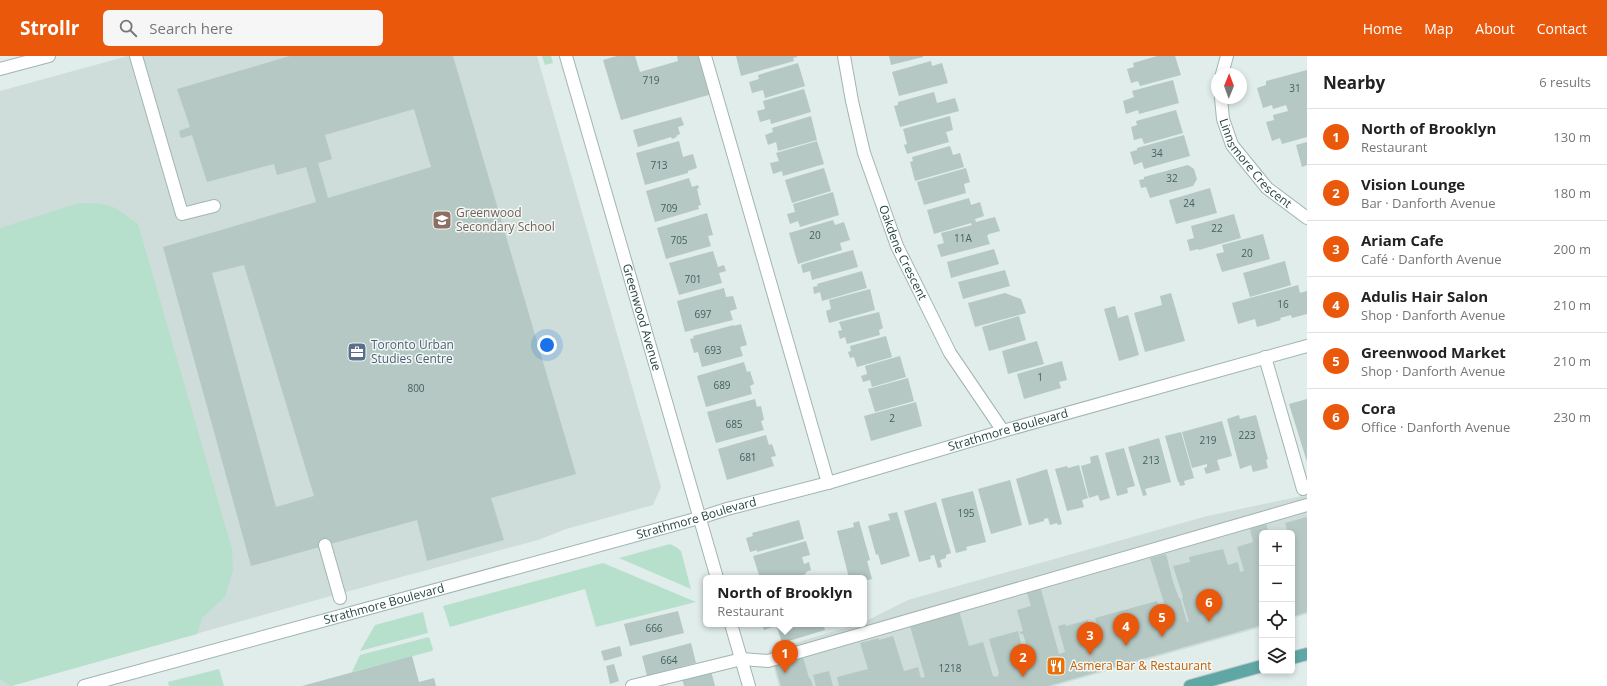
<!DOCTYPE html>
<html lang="en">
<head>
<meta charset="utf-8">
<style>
  :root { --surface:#fff; --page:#f6f6f6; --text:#222; --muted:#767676; --line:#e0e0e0; --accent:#ea580c }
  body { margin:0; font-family:"Open Sans",sans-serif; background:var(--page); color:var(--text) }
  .controls { position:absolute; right:12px; bottom:12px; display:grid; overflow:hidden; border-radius:6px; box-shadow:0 2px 6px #0003 }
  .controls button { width:36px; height:36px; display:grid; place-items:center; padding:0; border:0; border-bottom:1px solid var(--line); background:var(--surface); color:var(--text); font:20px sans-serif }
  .compass { position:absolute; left:1211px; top:12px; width:36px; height:36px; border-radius:50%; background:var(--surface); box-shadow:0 2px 6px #0003; rotate:1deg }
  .you { position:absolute; left:547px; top:289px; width:14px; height:14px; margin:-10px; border:3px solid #fff; border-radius:50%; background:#1a73e8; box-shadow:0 0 0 6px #1a73e833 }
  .badge { display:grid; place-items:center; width:26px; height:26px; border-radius:50%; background:var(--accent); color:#fff; font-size:13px; font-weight:700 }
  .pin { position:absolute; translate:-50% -33px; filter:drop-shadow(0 1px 2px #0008) }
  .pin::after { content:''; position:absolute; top:21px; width:14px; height:12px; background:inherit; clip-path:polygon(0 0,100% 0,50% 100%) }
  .popup { position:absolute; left:703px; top:519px; width:164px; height:52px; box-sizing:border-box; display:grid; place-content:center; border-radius:6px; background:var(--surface); filter:drop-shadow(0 1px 3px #0005); font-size:13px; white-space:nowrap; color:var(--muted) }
  .popup b { font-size:15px; color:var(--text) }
  .popup::after { content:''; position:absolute; left:50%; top:100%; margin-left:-8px; border:8px solid transparent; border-top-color:var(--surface) }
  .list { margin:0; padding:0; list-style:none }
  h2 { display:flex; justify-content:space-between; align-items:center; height:52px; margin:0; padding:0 16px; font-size:17px }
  h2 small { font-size:13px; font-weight:400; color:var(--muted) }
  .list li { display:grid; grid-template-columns:26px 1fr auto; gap:12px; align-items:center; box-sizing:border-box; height:56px; padding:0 16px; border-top:1px solid var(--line) }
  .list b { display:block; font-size:15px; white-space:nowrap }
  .list p { margin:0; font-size:13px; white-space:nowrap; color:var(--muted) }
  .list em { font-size:13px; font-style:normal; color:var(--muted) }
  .icon { flex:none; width:22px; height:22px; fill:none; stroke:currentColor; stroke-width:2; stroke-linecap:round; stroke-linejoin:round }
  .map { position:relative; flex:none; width:1307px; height:630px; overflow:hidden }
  header { display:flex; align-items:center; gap:24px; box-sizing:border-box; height:56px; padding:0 20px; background:var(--accent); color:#fff }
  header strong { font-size:19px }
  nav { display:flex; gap:22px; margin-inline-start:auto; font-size:14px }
  .search { width:280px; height:36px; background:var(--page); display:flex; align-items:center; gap:10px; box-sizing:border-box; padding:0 14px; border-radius:6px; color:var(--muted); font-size:15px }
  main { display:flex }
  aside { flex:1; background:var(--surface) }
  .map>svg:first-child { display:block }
  .built { fill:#ceddda }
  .green { fill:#b6e0cb }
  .building { fill:#b5c8c4; fill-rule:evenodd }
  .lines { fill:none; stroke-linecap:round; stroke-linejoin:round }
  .service-casing { stroke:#a2b5b3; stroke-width:14 }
  .minor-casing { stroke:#a2b5b3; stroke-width:14 }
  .tertiary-casing { stroke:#a2b5b3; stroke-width:14 }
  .primary-casing { stroke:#c0c9c9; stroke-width:14 }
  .service { stroke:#fff; stroke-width:12 }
  .minor { stroke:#fff; stroke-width:12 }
  .tertiary { stroke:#fff; stroke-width:12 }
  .primary { stroke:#5fa7a5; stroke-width:12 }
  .labels { text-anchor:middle; stroke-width:3; stroke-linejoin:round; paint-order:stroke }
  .number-label { font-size:10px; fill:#446160 }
  .street-label { font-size:12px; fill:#1e3f3e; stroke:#f1f9f6 }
  .education-label { font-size:12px; fill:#785e54; stroke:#f1f9f6; text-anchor:start }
  .service-label { font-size:12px; fill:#4e5e75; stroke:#f1f9f6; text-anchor:start }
  .food-label { font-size:12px; fill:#c56008; stroke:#f1f9f6; text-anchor:start }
</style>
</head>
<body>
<header>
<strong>Strollr</strong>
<div class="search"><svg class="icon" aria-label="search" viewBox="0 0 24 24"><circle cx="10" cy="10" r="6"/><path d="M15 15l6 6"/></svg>Search here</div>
<nav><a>Home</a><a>Map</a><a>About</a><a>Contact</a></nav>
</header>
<main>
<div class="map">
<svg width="1307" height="630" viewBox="0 0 1307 630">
  <rect width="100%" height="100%" fill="#e0edea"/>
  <path class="built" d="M128 0H537L661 431 653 449 566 473 538 484 320 543 11 630H0V35Z
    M1307 439V558L1292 562V477H1262V571L1054 630H779L769 595 858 568H864V566L908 544 1207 460Z"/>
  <path class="green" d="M542 0H551L553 7 545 9Z
    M79 147C111 147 113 149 138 168L232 493 233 515 225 541 202 562 197 578 11 630 0 623V172Z
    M670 488 676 491 681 495 691 533 619 502Z
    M603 507 696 546 596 571 585 533 450 571 443 550Z
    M423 556 428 577 360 595 375 569Z
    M429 581 433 593 432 595 352 616 360 599Z
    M219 613 224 630H169L168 626Z"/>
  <path class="building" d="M290 0H453L576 418 491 442 504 484 427 505 417 464 251 510 163 191 316 146 306 111 277 119 274 108 207 126 192 79 181 82 179 75 190 71 177 33ZM414 53 431 111 328 142 318 107 332 103 325 79ZM244 209 314 440 276 451 212 217Z
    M617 0H635L640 16 678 5 677 0H699L700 5 703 4 712 38 621 64 603 4Z
    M736 0H797V1L793 2 794 5 741 20Z
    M889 0H923V1L891 9Z
    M1157 0H1175L1181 19 1140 30 1138 25 1131 27 1127 13 1134 11 1133 7Z
    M931 5 932 10 942 7 948 27 899 40 892 16Z
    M798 7 805 30 765 42 763 34 752 37 749 26 759 23 758 19Z
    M1307 14V81L1282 88 1280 82 1272 85 1266 66 1274 64 1273 59 1288 55 1286 49 1273 53 1272 49 1263 52 1257 32 1266 29V25Z
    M1173 24 1179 47 1139 58 1138 54 1126 58 1123 45 1134 41 1132 35Z
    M804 33 811 56 771 68 770 63 760 66 757 55 765 53 763 45Z
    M934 36 937 47 955 42 959 55 900 71 894 50 898 49V46Z
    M1176 54 1183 77 1144 88 1142 82 1134 84 1131 71 1137 69 1136 65Z
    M811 60 817 84 778 95 776 86 768 89 765 79 773 76 772 72Z
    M950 60 953 74 946 76 949 86 907 98 904 89 907 88 903 73Z
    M681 61 684 69 678 71 680 78 676 80 677 81 672 83 671 81 638 91 633 74Z
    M1184 79 1190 100 1144 113 1142 106 1134 109 1130 96 1137 94V92Z
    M679 85 683 101 693 98 697 112 688 115V117L645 129 636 97Z
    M817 85 824 108 783 120 782 115 773 118 770 107 779 105 776 97Z
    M1307 86V109L1302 111 1296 89Z
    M950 90 953 99 960 97 964 111 915 125 910 106 913 105 912 101Z
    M1188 109 1194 113 1197 123 1193 130 1150 142 1146 131 1141 132 1139 124 1144 123V121Z
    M824 112 831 135 792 147 785 124Z
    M966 112 970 126 964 128 966 137 924 149 917 126Z
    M689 122 692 131 698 129 699 132 697 133 701 149 698 150 699 153 655 166 646 135Z
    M1210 132 1217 157 1176 168 1169 144Z
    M833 136 839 159 800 171 798 165 790 168 787 158 795 156 793 148Z
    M969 142 971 149 980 146 984 160 975 163 976 166 995 161 1000 175 989 178 987 180 990 188 941 201 937 189 944 187 941 177 972 169 971 167 934 178 927 154Z
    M707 157 713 179 708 180 711 190 666 203 657 172Z
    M1234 158 1241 182 1199 194 1198 193 1190 195 1187 184 1194 182 1191 170Z
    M833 164 835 169 844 166 850 184 840 187 842 194 798 208 789 177Z
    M1263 178 1270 203 1222 216 1216 198 1224 196 1222 189Z
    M994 193 999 208 951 222 947 206Z
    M853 194 858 211 812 224 810 215 803 217 801 209 806 207Z
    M713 195 718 211 724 209 726 215 719 217 722 227 679 239 669 207Z
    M1285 205 1291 229 1250 241 1243 217Z
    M1005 214 1010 230 963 243 958 226Z
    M862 215 867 232 822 245 820 236 814 238 813 231 818 230 817 228Z
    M1298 229 1300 237 1307 235V258L1292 262 1291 259 1280 262 1281 264 1257 271 1255 263 1238 268 1232 247Z
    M724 232 726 241 733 240 737 253 730 255 733 264 685 276 677 245Z
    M870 233 875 254 829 267 826 255 831 253 829 244Z
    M1005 237 1021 243 1026 257 975 271 968 247Z
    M1171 237 1185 285 1145 296 1134 257 1162 249 1160 240Z
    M1115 250 1118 262 1128 259 1139 299 1119 305 1104 253Z
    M879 256 883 272 879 274 880 279 847 288 845 281 840 283 838 275 842 274 839 266Z
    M1019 260 1026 284 989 295 982 271Z
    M741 268 747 289 740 291 743 300 702 311 698 296 694 297 690 283 694 282 693 280 734 269V270Z
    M886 280 892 301 857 311 854 301 850 302 848 296 851 295 850 290Z
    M1037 285 1044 308 1008 318 1002 295Z
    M900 300 906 321 872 331 870 324 863 326 861 320 867 318 865 310Z
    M1062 305 1067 324 1059 326 1061 332 1024 343 1017 318Z
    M744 306 747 316 750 315 754 328 750 330 752 338 706 351 697 320Z
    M908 322 914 345 875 356 868 333Z
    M755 343 757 351 761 350 764 364 761 365 764 374 716 387 707 356Z
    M1307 343V406L1289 348Z
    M916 346 922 370 871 385 864 360Z
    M1239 359 1240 363 1256 359 1268 403 1266 404 1268 412 1253 416 1251 409 1240 413 1227 363Z
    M1222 365 1232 400 1217 404 1220 414 1206 418 1204 412 1207 411V408L1192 412 1182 376Z
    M1181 376 1194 422 1184 425 1185 429 1180 430 1179 426H1178L1165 380Z
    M766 379 769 389 772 388 776 400 771 401 774 410 727 424 718 393Z
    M1159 382 1171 426 1145 433 1147 439 1143 440 1128 391Z
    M1124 392 1135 430 1127 432 1128 437 1117 440 1105 397Z
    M1098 399 1110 442 1100 445 1098 439 1089 442 1081 410 1091 407 1090 401Z
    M1079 409 1088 442 1082 444 1084 451 1067 455 1055 413 1067 410 1068 412Z
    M1047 413 1062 468 1058 469 1057 467 1050 469 1048 462 1044 463V465L1029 469 1016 423Z
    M1010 424 1022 469 991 478 978 433Z
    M973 435 986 486 966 491 967 494 956 497 941 443Z
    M936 446 951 497 946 499V502L940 504 942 511 938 512 934 499 930 500 931 503 919 506 904 455Z
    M897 456 910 500 881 509 878 498 876 499 868 470 890 464 888 458Z
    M1307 461V556L1292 561V503L1295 502 1292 491V477H1288L1285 467Z
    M799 464 804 483 757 496V494L750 496 746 482 753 480 752 477Z
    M859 465 870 504 867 505 872 523 864 525V522H849L837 475 854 471 853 467Z
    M1266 468 1269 477H1262V569L1048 630H839L837 621 868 613 860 587 879 582V584L893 580 904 615 918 611 921 622 925 621 909 567 958 551 969 590 983 586 993 620 997 621 999 617 989 583 1018 575 1024 599 1029 598 1023 578H1020V576L1023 575 1017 554 1031 550 1026 534 1040 530 1059 598 1065 596 1058 570 1065 568 1066 570 1088 564 1094 587 1099 590 1101 585 1095 562 1157 545 1164 568 1168 570 1170 566 1150 502 1166 498 1173 526 1179 542H1180L1187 566H1189L1182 542 1183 541 1173 510 1190 506 1189 501 1223 493 1228 509 1238 506 1240 516 1244 515 1237 491 1253 486 1250 473Z
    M806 485 810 499 802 501 804 508 809 506 811 514 806 516V518L791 522H760L753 500Z
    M678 555 684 577 630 590 624 568Z
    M762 568H781L764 574Z
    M786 568H823L825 574 782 587 777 571Z
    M691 587 696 607 647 620 642 600Z
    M620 590 622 600 604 605 601 595Z
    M412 600 419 626 434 622 436 630H302Z
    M803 601 809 622H810L813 630H781L775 610Z
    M614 608 619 625 610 628 606 610Z
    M711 615 715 630H684L682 622Z
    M829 615 833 630H816L813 619Z"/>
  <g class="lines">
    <defs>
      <path id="service" d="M136 0 182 158 214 150
        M705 0 828 427
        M1265 301 1303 433 1307 431
        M325 489 340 542
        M632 630 742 603 768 605 1307 449"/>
      <g id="minor">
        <path id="s1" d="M844 0 852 45 864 97 897 190 950 297 1003 375"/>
        <path d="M0 13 49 0"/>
        <path d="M1222 18 1227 0"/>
        <path id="s2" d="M1221 42 1223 63 1232 89 1267 132 1307 162"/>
        <path id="s3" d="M84 630 699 462 727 453 828 427 1003 375 1307 290"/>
      </g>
      <g id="tertiary">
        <path id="s4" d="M566 0 717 522"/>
        <path d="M731 568 749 630"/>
      </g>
      <path id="primary" d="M1292 602 1307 598
        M1190 630 1262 610"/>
    </defs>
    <use href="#service" class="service-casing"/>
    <use href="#minor" class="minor-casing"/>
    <use href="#tertiary" class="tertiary-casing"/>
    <use href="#primary" class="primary-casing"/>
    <use href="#service" class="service"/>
    <use href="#minor" class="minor"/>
    <use href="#tertiary" class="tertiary"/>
    <use href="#primary" class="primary"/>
  </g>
  <defs>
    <symbol id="school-square" viewBox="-11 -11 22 22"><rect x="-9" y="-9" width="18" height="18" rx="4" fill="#8d6e63" stroke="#f1f9f6"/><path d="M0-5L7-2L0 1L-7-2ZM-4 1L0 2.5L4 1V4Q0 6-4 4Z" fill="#fff"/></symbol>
    <symbol id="office-square" viewBox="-11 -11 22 22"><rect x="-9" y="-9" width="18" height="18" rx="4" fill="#5c6f8a" stroke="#f1f9f6"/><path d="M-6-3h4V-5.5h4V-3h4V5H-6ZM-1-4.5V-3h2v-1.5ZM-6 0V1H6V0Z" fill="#fff"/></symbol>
    <symbol id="restaurant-square" viewBox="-11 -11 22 22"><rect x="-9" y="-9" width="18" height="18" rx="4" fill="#e8710a" stroke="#f1f9f6"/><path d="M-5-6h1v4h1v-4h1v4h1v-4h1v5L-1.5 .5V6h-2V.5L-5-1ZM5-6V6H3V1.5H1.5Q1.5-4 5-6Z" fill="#fff"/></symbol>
  </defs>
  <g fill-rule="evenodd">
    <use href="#school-square" x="431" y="153" width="22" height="22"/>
    <use href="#office-square" x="346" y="285" width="22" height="22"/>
    <use href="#restaurant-square" x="1045" y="599" width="22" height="22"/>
  </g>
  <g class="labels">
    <g class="number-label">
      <text x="651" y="28">719</text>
      <text x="1295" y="36">31</text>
      <text x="1157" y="101">34</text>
      <text x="659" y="113">713</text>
      <text x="1172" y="126">32</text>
      <text x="1189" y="151">24</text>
      <text x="669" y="156">709</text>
      <text x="1217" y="176">22</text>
      <text x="815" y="183">20</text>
      <text x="963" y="186">11A</text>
      <text x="679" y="188">705</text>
      <text x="1247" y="201">20</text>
      <text x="693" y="227">701</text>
      <text x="1283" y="252">16</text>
      <text x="703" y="262">697</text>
      <text x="713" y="298">693</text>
      <text x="1040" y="325">1</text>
      <text x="722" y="333">689</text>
      <text x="416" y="336">800</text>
      <text x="892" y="366">2</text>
      <text x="734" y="372">685</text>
      <text x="1247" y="383">223</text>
      <text x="1208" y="388">219</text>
      <text x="748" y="405">681</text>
      <text x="1151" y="408">213</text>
      <text x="966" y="461">195</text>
      <text x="654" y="576">666</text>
      <text x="669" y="608">664</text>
      <text x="950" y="616">1218</text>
    </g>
    <g class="street-label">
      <text dy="4" stroke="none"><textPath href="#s2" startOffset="77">Linnsmore Crescent</textPath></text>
      <text dy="4" stroke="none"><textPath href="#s1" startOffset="206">Oakdene Crescent</textPath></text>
      <text dy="4" stroke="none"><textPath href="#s4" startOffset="272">Greenwood Avenue</textPath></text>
      <text dy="4" stroke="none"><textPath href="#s3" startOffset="959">Strathmore Boulevard</textPath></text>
      <text dy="4" stroke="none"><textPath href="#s3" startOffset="635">Strathmore Boulevard</textPath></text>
      <text dy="4" stroke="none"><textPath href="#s3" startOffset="311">Strathmore Boulevard</textPath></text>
    </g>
    <g class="education-label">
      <text x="456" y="161">Greenwood<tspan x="456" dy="14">Secondary School</tspan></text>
    </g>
    <g class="service-label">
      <text x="371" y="293">Toronto Urban<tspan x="371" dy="14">Studies Centre</tspan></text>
    </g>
    <g class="food-label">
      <text x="1070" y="614">Asmera Bar &amp; Restaurant</text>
    </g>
  </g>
</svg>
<div class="controls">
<button>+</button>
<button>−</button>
<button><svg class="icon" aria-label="locate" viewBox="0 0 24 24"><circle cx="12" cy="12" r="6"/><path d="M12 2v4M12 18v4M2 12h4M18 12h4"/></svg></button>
<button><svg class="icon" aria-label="layers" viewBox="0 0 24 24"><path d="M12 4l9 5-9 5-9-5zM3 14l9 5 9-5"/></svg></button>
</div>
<svg class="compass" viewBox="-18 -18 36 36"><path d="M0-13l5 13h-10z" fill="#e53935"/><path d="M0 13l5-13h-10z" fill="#767676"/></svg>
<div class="you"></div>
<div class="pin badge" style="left:785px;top:617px">1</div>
<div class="popup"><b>North of Brooklyn</b>Restaurant</div>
<div class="pin badge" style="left:1023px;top:621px">2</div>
<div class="pin badge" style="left:1090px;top:599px">3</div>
<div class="pin badge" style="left:1126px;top:590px">4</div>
<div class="pin badge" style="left:1162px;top:581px">5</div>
<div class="pin badge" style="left:1209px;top:566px">6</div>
</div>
<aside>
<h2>Nearby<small>6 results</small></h2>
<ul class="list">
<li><span class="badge">1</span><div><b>North of Brooklyn</b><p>Restaurant</p></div><em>130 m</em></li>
<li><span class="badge">2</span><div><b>Vision Lounge</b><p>Bar · Danforth Avenue</p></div><em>180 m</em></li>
<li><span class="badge">3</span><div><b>Ariam Cafe</b><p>Café · Danforth Avenue</p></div><em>200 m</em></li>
<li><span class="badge">4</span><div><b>Adulis Hair Salon</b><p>Shop · Danforth Avenue</p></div><em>210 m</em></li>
<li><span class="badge">5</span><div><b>Greenwood Market</b><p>Shop · Danforth Avenue</p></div><em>210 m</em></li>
<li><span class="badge">6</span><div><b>Cora</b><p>Office · Danforth Avenue</p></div><em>230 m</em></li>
</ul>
</aside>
</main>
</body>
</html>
